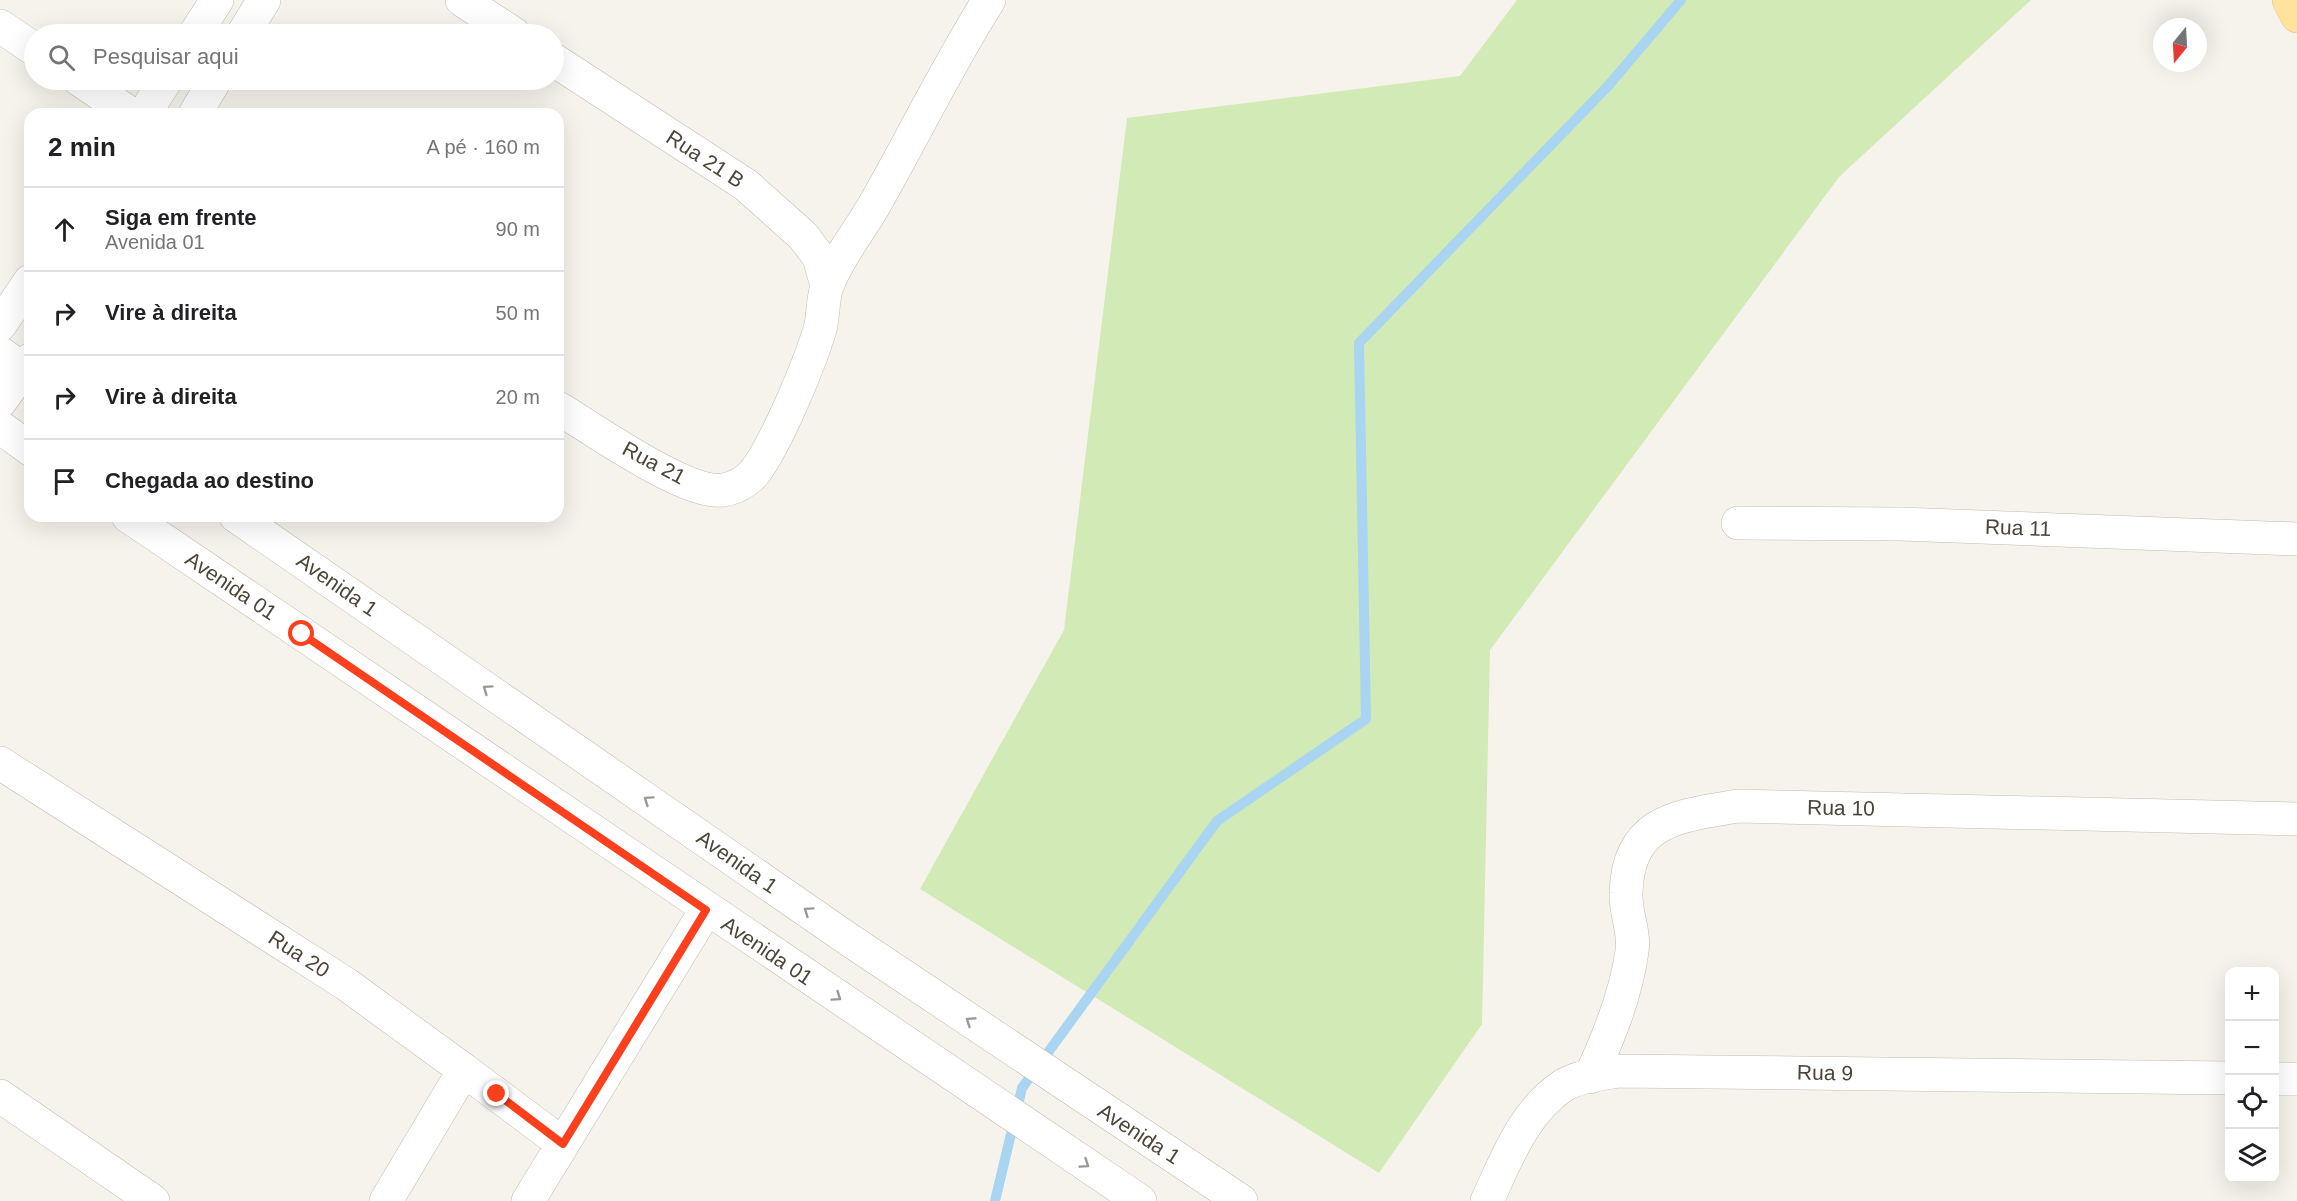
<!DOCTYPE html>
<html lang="pt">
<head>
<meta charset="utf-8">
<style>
  :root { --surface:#fff; --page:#f2f2f2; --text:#202124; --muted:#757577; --line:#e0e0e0 }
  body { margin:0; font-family:Arial,sans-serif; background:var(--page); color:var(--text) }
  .controls { position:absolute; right:18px; bottom:18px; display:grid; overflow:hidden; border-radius:12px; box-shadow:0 6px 24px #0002 }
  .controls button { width:54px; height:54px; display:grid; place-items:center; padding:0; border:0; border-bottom:2px solid var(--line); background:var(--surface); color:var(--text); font:30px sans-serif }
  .compass { position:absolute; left:2153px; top:18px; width:54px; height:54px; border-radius:50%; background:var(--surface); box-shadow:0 6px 24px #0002; rotate:198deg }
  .stop { position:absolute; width:18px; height:18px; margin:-14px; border:4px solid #fc3f1d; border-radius:50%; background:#fff }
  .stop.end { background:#fc3f1d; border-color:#fff; box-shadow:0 2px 6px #0008 }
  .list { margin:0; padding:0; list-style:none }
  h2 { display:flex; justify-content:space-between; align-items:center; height:78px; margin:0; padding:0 24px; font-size:26px }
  h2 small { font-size:20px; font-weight:400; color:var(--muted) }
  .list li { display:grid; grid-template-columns:39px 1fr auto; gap:18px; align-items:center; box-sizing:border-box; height:84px; padding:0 24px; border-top:2px solid var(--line) }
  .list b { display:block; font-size:22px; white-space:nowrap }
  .list p { margin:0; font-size:20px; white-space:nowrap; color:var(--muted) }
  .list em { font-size:20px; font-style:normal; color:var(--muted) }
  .icon { flex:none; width:33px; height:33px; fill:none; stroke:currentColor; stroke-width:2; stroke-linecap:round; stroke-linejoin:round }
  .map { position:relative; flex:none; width:2297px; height:1201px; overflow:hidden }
  .search { position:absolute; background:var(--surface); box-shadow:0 6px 24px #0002; left:24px; top:24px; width:540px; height:66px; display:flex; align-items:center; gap:15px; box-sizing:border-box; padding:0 21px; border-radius:33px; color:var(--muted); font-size:22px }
  .panel { position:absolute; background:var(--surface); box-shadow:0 6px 24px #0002; left:24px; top:108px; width:540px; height:414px; border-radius:18px }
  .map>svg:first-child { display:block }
  .green { fill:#d2eab5 }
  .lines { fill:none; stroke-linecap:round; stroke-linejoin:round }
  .stream { stroke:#a9d4f2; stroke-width:10 }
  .minor-casing { stroke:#c2bbae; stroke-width:34 }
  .major-casing { stroke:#e6c16a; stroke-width:34 }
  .minor { stroke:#fff; stroke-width:33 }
  .major { stroke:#ffe39c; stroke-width:33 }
  .oneway { stroke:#9c9892 }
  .route { stroke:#fc3f1d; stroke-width:8 }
  .labels { text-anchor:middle; stroke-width:4.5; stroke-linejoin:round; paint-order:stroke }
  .street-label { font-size:21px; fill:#4b4439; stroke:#fff }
</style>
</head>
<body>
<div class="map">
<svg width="2297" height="1201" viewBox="0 0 2297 1201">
  <rect width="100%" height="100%" fill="#f6f3ec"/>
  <path class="green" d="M1517 0H2031L1839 177 1490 650 1482 1024 1379 1173 920 889 1064 630 1127 118 1460 76Z"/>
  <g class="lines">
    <path class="stream" d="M995 1201 1022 1088 1217 821 1366 719 1359 343 1608 86 1681 0"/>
    <defs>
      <path id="minor" d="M462 0 514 34
        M0 26 34 49
        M195 34 217 0
        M243 34 264 0
        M554 60 746 185 803 236 819 257 827 286
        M80 80 131 114
        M144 114 166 80
        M195 114 215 80
        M0 325 30 281
        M0 353 30 374
        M0 402 30 360
        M558 408C592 428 687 496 723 490 735 488 746 482 754 473 776 445 810 363 820 329 824 315 822 297 828 284 839 255 861 229 876 202 914 135 948 65 989 0
        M0 427 30 449
        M128 516 1140 1201
        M236 516 851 941 1241 1201
        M1738 523 1901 524 2297 539
        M0 763 346 984 464 1070 386 1201
        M464 1070 563 1144
        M1590 1077C1609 1037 1626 995 1632 951 1635 932 1625 912 1626 893 1628 819 1679 816 1738 806L2297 819
        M2274 1079H2297
        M0 1096 153 1201
        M528 1201 706 910
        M1487 1201C1506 1160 1524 1111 1564 1085 1579 1076 1601 1074 1618 1071L2230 1078"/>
      <path id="major" d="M2289 0 2297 16"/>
    </defs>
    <use href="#minor" class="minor-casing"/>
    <use href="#major" class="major-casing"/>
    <use href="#minor" class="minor"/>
    <use href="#major" class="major"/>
  </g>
  <defs><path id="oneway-chevron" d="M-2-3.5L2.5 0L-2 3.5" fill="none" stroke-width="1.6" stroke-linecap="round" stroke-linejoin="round" transform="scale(1.5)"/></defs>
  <g class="oneway">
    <use href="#oneway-chevron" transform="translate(487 689) rotate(-145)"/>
    <use href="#oneway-chevron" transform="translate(648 800) rotate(-145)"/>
    <use href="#oneway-chevron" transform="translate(808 911) rotate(-145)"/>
    <use href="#oneway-chevron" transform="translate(837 997) rotate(34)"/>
    <use href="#oneway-chevron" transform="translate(970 1021) rotate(-146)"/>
    <use href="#oneway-chevron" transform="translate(1085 1164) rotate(34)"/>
  </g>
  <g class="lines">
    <path class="route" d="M302 634 706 910 563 1144 497 1094"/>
  </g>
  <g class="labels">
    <g class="street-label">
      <text transform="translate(705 159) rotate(33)" y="7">Rua 21 B</text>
      <text transform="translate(654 463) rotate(28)" y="7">Rua 21</text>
      <text transform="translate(2018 528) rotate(2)" y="7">Rua 11</text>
      <text transform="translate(337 585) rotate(35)" y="7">Avenida 1</text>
      <text transform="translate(231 586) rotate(34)" y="7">Avenida 01</text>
      <text transform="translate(1841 808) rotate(1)" y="7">Rua 10</text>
      <text transform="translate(737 862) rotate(35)" y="7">Avenida 1</text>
      <text transform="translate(767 951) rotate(34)" y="7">Avenida 01</text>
      <text transform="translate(299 954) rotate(33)" y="7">Rua 20</text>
      <text transform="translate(1825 1073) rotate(1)" y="7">Rua 9</text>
      <text transform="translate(1139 1134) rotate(33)" y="7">Avenida 1</text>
    </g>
  </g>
</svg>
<div class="controls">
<button>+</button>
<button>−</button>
<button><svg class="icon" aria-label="locate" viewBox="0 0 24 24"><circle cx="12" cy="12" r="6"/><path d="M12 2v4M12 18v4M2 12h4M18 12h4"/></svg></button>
<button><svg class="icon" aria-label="layers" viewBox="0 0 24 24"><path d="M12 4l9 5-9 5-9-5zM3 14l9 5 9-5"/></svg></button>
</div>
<svg class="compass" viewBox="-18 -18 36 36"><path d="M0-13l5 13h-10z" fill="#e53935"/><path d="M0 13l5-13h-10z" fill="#757577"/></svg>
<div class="stop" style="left:302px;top:634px"></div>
<div class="stop end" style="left:497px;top:1094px"></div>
<div class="search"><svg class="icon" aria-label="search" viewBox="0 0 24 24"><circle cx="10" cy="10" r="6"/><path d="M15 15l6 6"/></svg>Pesquisar aqui</div>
<section class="panel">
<h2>2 min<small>A pé · 160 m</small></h2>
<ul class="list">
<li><svg class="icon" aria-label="ahead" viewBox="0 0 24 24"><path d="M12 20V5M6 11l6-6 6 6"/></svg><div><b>Siga em frente</b><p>Avenida 01</p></div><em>90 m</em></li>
<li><svg class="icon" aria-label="right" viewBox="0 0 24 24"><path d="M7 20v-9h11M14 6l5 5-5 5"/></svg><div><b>Vire à direita</b></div><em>50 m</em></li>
<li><svg class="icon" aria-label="right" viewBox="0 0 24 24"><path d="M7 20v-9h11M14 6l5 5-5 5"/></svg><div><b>Vire à direita</b></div><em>20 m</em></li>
<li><svg class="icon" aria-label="arrive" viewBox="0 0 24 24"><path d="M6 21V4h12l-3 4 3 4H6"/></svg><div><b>Chegada ao destino</b></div></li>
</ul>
</section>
</div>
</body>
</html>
